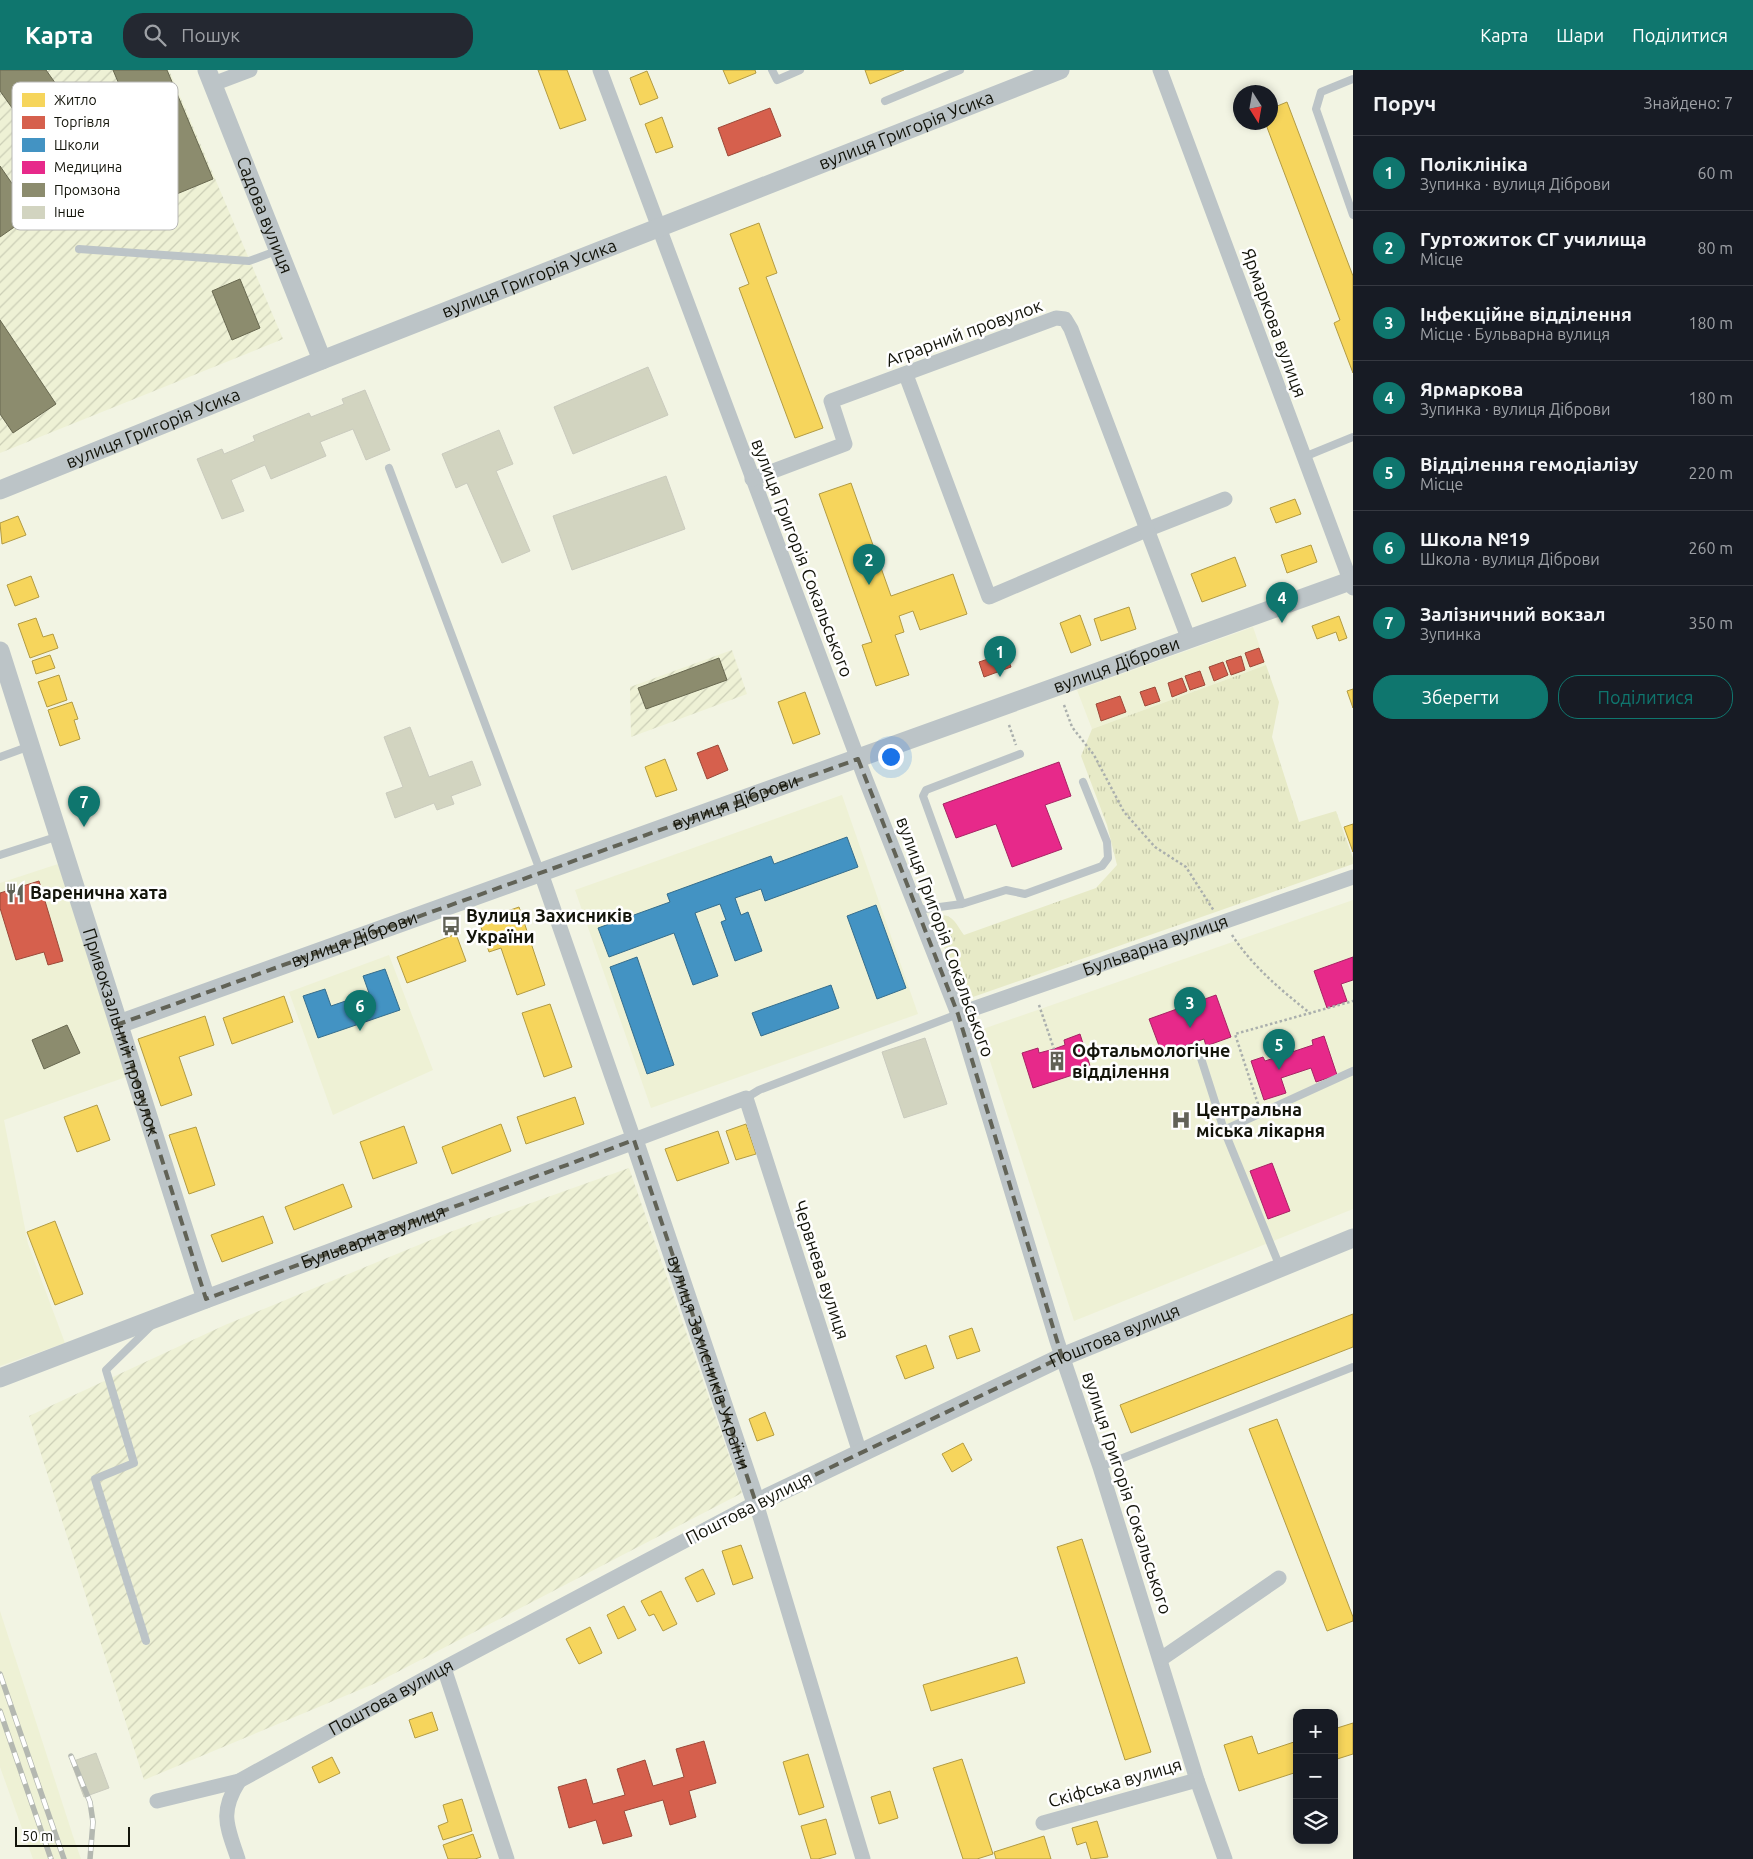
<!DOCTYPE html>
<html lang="uk">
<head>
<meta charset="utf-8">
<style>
  :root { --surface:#171b24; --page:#242831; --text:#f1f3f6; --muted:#9ea1a6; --line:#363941; --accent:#0f766e }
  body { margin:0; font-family:Ubuntu,sans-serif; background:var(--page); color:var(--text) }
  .controls { position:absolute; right:15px; bottom:15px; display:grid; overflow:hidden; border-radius:10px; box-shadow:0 2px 8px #0003 }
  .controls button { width:45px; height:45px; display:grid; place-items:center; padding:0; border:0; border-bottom:1px solid var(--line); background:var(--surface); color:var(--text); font:25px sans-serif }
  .compass { position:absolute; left:1233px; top:15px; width:45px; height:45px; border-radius:50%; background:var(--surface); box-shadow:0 2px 8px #0003; rotate:169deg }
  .scale { position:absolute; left:15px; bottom:12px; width:115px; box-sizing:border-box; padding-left:5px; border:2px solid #13140a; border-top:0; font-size:14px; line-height:18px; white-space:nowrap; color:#13140a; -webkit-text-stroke:4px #fff; paint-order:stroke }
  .you { position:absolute; left:890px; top:686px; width:18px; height:18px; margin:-12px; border:4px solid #fff; border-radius:50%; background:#1a73e8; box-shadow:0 0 0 8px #1a73e833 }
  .badge { display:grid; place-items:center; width:32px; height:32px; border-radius:50%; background:var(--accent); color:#fff; font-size:16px; font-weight:700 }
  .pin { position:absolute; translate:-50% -41px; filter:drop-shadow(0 1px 2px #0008) }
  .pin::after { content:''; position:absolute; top:26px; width:18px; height:15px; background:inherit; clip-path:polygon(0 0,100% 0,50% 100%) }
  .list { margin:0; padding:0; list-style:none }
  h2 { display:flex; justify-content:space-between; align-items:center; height:65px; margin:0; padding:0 20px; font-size:21px }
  h2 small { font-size:16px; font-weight:400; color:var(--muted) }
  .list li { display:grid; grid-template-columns:32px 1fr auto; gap:15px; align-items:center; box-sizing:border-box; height:75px; padding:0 20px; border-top:1px solid var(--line) }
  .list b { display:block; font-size:19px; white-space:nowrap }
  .list p { margin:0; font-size:16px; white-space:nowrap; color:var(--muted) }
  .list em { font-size:16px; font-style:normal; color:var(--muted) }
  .actions { display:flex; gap:10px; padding:15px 20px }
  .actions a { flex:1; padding:11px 0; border:1px solid var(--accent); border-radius:20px; text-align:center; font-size:18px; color:var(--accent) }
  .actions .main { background:var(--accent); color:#fff }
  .icon { flex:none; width:28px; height:28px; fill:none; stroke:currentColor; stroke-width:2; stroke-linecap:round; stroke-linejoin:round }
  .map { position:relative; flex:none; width:1353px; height:1789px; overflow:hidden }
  header { display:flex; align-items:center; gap:30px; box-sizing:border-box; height:70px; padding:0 25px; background:var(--accent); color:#fff }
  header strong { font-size:24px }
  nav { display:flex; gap:28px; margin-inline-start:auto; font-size:18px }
  .search { width:350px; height:45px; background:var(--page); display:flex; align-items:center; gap:12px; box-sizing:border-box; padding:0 18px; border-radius:20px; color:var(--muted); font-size:19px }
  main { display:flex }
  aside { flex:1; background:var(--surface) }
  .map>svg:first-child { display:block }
  .built { fill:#eef1d5 }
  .industrial { fill:url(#industrial-furrows) }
  .grass { fill:url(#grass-tufts) }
  .homes { fill:#f6d55c; stroke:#b29b43 }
  .shops { fill:#d6604d; stroke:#9c4939 }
  .schools { fill:#4393c3; stroke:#356d8c }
  .health { fill:#e7298a; stroke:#a72364 }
  .industry { fill:#8c8c6e; stroke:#686850 }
  .building { fill:#d2d4c0; stroke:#cacbbe }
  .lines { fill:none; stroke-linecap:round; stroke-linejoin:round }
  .path { stroke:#aaafad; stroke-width:2.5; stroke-dasharray:2.5 2.5; stroke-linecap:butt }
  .service { stroke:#bcc4c7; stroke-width:8 }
  .minor { stroke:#bcc4c7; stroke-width:15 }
  .tertiary { stroke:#bcc4c7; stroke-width:19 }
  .rail-casing { stroke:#b4b8b1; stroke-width:5.5 }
  .rail { stroke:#fff; stroke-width:4; stroke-dasharray:11; stroke-linecap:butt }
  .marked { fill:none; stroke:#616256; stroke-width:4; stroke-dasharray:10 6; stroke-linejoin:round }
  .labels { text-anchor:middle; stroke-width:5; stroke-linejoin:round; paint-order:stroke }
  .street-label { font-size:18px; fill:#13140a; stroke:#fff }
  .poi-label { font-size:18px; font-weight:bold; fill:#13140a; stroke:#fff; text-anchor:start }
  .key { fill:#fff; stroke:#b8b8b6; stroke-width:1 }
  .key-label { font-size:14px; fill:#13140a }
</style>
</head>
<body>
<header>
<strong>Карта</strong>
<div class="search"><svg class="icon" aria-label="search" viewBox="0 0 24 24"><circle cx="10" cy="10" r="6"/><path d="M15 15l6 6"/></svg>Пошук</div>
<nav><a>Карта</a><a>Шари</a><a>Поділитися</a></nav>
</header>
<main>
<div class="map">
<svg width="1353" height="1789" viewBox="0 0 1353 1789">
  <defs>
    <pattern id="industrial-furrows" width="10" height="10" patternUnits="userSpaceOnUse" patternTransform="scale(1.25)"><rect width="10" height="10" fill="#eef1d5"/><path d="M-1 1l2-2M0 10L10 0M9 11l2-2" fill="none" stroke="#cbceb6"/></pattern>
    <pattern id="grass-tufts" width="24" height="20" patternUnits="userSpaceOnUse" patternTransform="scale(1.25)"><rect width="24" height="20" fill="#e7eac7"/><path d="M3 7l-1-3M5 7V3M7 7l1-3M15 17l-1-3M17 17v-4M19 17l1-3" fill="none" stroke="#c5c8aa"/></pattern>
  </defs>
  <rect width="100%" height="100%" fill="#f2f4e3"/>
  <path class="built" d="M1253 557 1266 595 1092 659 1077 620Z
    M842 725 918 944 651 1038 575 820Z
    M58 794 126 1007 4 1050 28 1174 65 1273 0 1296V813Z
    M1353 830V1139L1074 1251 980 960Z
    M389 885 433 1000 333 1045 289 922Z
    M0 1541 73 1766 81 1789H33L0 1697Z"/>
  <path class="industrial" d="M0 0H169L283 269 0 383Z
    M732 580 747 624 631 667 630 617Z
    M629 1098 742 1423 376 1613 144 1710 29 1346 225 1255 450 1162Z"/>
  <path class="grass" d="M1266 595 1279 632 1272 667 1299 752 1336 741 1353 788V794L970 928 962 923 934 851 937 846C952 842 956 854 964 865L1096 818 1117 795 1107 755 1081 686 1092 659Z"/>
  <path class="homes" d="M538 0H567L586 50 560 59Z
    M723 0H755L756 3 729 14Z
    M865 0H904L870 14Z
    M647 1 658 28 640 35 630 8Z
    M1287 32 1353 206V303L1334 253 1340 250 1265 52H1270V39Z
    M662 47 673 77 656 83 645 54Z
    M759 153 777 203 766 207 823 358 795 368 739 218 749 214 730 164Z
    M851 413 891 526 953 504 967 544 920 560 913 541 899 546 904 562 895 565 909 605 876 616 862 575 872 572 819 424Z
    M1295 429 1301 444 1276 453 1270 438Z
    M18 446 26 465 2 474 0 453Z
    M1311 475 1317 492 1287 503 1281 485Z
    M1235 487 1246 516 1202 532 1191 504Z
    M31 506 39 527 15 536 7 515Z
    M1129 537 1136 559 1101 571 1094 549Z
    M1080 545 1091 575 1071 583 1060 553Z
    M1339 546 1347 568 1339 571 1336 562 1317 569 1312 556Z
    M36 548 43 567 53 564 58 578 30 588 18 554Z
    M50 585 55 598 36 604 32 591Z
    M59 605 67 630 47 637 38 612Z
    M1353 619V638L1347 621Z
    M805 622 820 664 793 674 778 632Z
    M72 632 78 649 74 650 80 669 60 676 48 640Z
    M665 689 677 720 656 727 645 697Z
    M1353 754V782L1344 757Z
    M519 837 545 915 517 925 501 878 489 882 479 851Z
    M456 864 466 891 407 913 397 887Z
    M284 926 293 952 232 974 223 948Z
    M550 934 572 997 544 1007 522 943Z
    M205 946 214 975 179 987 192 1025 161 1036 138 969Z
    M575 1027 584 1054 526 1074 517 1047Z
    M97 1035 110 1070 77 1082 64 1047Z
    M501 1054 511 1081 452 1104 442 1077Z
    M746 1054 756 1084 736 1090 726 1061Z
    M404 1056 417 1093 373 1109 360 1072Z
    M196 1057 215 1115 189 1124 169 1065Z
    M718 1061 729 1093 677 1111 665 1079Z
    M343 1114 352 1137 294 1160 285 1137Z
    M263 1146 273 1173 222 1192 211 1165Z
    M55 1151 83 1224 55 1235 27 1162Z
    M1353 1244V1277L1131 1363 1120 1335Z
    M972 1258 980 1281 957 1289 949 1266Z
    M926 1275 934 1298 905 1309 896 1286Z
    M765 1342 774 1365 757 1371 749 1349Z
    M1277 1349 1353 1547V1551L1327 1561 1249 1359Z
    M963 1373 972 1390 952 1402 942 1384Z
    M1082 1469 1151 1682 1125 1690 1057 1477Z
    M741 1475 753 1508 733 1515 722 1481Z
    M703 1499 715 1524 697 1532 685 1508Z
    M661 1521 677 1554 663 1561 654 1544 649 1546 641 1531Z
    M624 1536 636 1560 618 1569 607 1545Z
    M590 1557 602 1583 579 1594 566 1569Z
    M1017 1587 1025 1613 931 1641 923 1615Z
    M432 1642 438 1660 415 1668 409 1650Z
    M1353 1653V1684L1334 1690V1659Z
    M1252 1666 1258 1684 1297 1671V1702L1239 1721 1224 1675Z
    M808 1684 824 1737 799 1745 783 1692Z
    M332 1687 340 1703 319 1713 312 1697Z
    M962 1689 993 1784 977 1789H963L933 1698Z
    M890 1721 898 1748 879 1754 871 1727Z
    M462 1729 472 1761 443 1770 438 1756 448 1752 443 1735Z
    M826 1749 836 1784 818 1789H811L801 1756Z
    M1097 1751 1108 1787 1091 1789 1086 1772 1077 1775 1072 1758Z
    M473 1764 481 1787 475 1789H448L443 1775Z
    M1044 1766 1051 1789H996L994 1782Z"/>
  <path class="shops" d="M770 38 781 66 728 86 718 58Z
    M1259 578 1264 592 1250 597 1245 583Z
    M1006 583 1011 597 984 607 979 592Z
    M1241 586 1245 600 1231 605 1226 591Z
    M1223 592 1228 605 1214 611 1209 597Z
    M1200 601 1205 615 1190 620 1185 606Z
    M1182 608 1187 621 1172 627 1168 613Z
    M1155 617 1160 631 1145 636 1140 622Z
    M1120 626 1126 642 1101 651 1096 634Z
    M718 675 728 700 707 709 697 683Z
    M39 811 63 891 48 895 44 882 16 890 0 838V823Z
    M704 1671 716 1713 689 1721 696 1747 670 1755 663 1730 624 1741 632 1766 603 1774 596 1750 569 1758 558 1717 586 1709 593 1734 625 1725 617 1699 645 1690 653 1716 684 1707 676 1679Z"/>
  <path class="schools" d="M847 767 858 797 765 831 761 819 735 828 741 845 748 842 762 881 735 891 721 852 726 850 720 834 695 843 718 906 693 915 674 863 609 887 598 858 670 832 667 824 771 786 774 794Z
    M876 835 906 918 877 929 847 846Z
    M637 887 674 995 647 1004 610 897Z
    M385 899 400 940 318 968 303 926 325 919 331 936 369 923 363 906Z
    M831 915 839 938 761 966 752 943Z"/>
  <path class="health" d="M1059 692 1071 726 1045 735 1062 779 1012 797 996 754 956 768 943 734Z
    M1353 887V910L1341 914 1347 931 1327 938 1314 901Z
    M1216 925 1231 967 1206 976 1204 969 1176 979 1178 984 1164 989 1149 949Z
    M1080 964 1091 999 1033 1018 1022 983 1038 978 1039 983 1054 979 1065 975 1064 970Z
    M1324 966 1337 1005 1316 1012 1311 998 1281 1008 1286 1023 1264 1030 1251 991 1263 987 1265 991 1313 975 1312 970Z
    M1272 1093 1290 1141 1268 1149 1250 1101Z"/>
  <path class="industry" d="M0 0H46L112 93 72 122 0 21Z
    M113 0H167L213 109 167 128Z
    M0 96 33 144 0 167Z
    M240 209 260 258 232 270 212 221Z
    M0 250 56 334 13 363 0 344Z
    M719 588 727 610 646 639 638 618Z
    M67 955 80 983 44 999 32 970Z"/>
  <path class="building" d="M648 297 668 345 573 384 554 337Z
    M365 320 390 380 366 390 353 359 320 372 326 386 271 409 265 395 231 410 244 441 222 449 197 389 222 379 224 384 255 371 253 366 309 343 311 347 344 334 342 329Z
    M499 360 513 394 496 401 530 481 502 493 467 413 456 418 442 384Z
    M666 406 685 459 572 500 553 446Z
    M410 657 429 707 472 691 481 715 451 726 454 734 437 740 434 733 395 748 386 723 403 717 384 667Z
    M925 968 947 1034 904 1048 882 982Z
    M96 1683 109 1718 84 1727 71 1692Z"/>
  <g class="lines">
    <path class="path" d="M1064 635 1072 657 1094 685 1124 742 1155 777 1186 797 1214 841
      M1009 655 1016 675
      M1232 865C1253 897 1281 920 1311 944
      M1039 935 1054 979
      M1258 1034 1235 964 1353 931"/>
    <path class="service" d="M772 0 777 10 800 0
      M1353 9 1321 22 1316 39 1353 145
      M885 31 960 0
      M79 179 249 191 279 180
      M1304 387 1353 367
      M389 398 541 803
      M1020 684 926 720 923 726 962 834 1006 820 1025 824 1102 796 1108 788 1107 772 1083 712
      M0 687 30 676
      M0 785 59 766
      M917 840 962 834
      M1199 982 1224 1060 1280 1197
      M746 1028 759 1020 958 944
      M1224 1060 1353 1001
      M1100 1397 1353 1297
      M146 1571 95 1409 134 1393 106 1300 151 1256"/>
    <g class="minor">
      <path d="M600 0 865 708 958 944 1057 1271 1100 1397 1197 1710 1225 1789"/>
      <path d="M1160 0 1353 518"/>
      <path d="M213 14 250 0"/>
      <path d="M906 305 989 527 1146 460 1225 429"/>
      <path d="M752 409 845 374 831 331 1056 248 1065 249 1071 259 1189 570"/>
      <path d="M541 803 634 1070 746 1028 860 1383"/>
      <path id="s1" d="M958 944 1353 807"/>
      <path d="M1161 1589 1279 1508"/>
      <path d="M444 1598 507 1789"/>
      <path id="s2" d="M157 1731 239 1711 444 1598 756 1433 863 1789"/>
      <path d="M1043 1753 1197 1710"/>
      <path d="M238 1789C227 1756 219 1743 239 1711"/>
    </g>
    <g class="tertiary">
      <path id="s3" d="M207 0 322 290"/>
      <path id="s4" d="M0 420 322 290 1060 0"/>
      <path id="s5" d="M0 581 206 1229"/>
      <path id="s6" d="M119 954 1353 510"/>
      <path id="s7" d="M0 1308 206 1229 634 1070 756 1433 1062 1287 1353 1168"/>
    </g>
    <defs>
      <path id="rail" d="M0 1604 64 1789
        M0 1641 51 1789
        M71 1686 90 1732 93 1752 90 1789"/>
    </defs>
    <use href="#rail" class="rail-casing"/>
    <use href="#rail" class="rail"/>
  </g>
  <path class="marked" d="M858 689 958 944 1062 1287 756 1433 634 1070 206 1229 119 954Z"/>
  <defs>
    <symbol id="restaurant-bare" viewBox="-9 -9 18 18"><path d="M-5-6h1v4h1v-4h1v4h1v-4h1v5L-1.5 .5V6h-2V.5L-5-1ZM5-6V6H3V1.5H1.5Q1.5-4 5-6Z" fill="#616256" stroke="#fff" stroke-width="2.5" paint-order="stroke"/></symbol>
    <symbol id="bus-bare" viewBox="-9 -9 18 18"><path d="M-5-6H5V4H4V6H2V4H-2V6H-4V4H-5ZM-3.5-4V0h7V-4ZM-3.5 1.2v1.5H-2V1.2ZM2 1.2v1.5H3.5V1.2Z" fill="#616256" stroke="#fff" stroke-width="2.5" paint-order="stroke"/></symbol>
    <symbol id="building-bare" viewBox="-9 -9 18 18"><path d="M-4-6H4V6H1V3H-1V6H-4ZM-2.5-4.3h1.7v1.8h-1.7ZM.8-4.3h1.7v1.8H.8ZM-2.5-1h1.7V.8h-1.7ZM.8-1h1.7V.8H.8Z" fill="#616256" stroke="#fff" stroke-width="2.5" paint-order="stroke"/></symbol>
    <symbol id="hospital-bare" viewBox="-9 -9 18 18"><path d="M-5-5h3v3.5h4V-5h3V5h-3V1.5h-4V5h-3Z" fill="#616256" stroke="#fff" stroke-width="2.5" paint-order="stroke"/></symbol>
  </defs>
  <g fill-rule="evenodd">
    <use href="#restaurant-bare" x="1" y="809" width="28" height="28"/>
    <use href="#bus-bare" x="437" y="842" width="28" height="28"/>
    <use href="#building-bare" x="1043" y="977" width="28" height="28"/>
    <use href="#hospital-bare" x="1167" y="1036" width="28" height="28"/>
  </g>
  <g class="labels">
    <g class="street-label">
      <text dy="6" stroke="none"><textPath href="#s4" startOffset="975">вулиця Григорія Усика</textPath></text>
      <text dy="6" stroke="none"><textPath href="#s3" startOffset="156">Садова вулиця</textPath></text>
      <text dy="6" stroke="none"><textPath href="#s4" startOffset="570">вулиця Григорія Усика</textPath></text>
      <text transform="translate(1274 253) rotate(70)" y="6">Ярмаркова вулиця</text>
      <text transform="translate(964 263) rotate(-20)" y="6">Аграрний провулок</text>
      <text dy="6" stroke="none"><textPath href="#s4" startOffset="165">вулиця Григорія Усика</textPath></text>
      <text transform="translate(802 488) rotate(69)" y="6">вулиця Григорія Сокальського</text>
      <text dy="6" stroke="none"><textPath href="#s6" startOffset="1060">вулиця Діброви</textPath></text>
      <text dy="6" stroke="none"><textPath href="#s6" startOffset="655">вулиця Діброви</textPath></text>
      <text transform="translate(945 867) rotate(70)" y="6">вулиця Григорія Сокальського</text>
      <text dy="6" stroke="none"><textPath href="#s6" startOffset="250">вулиця Діброви</textPath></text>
      <text dy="6" stroke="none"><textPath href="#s1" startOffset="209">Бульварна вулиця</textPath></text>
      <text dy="6" stroke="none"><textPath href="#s5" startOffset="400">Привокзальний провулок</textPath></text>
      <text dy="6" stroke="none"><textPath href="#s7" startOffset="399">Бульварна вулиця</textPath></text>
      <text transform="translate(821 1200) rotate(72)" y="6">Червнева вулиця</text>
      <text dy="6" stroke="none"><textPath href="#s7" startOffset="1456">Поштова вулиця</textPath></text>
      <text dy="6" stroke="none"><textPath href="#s7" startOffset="912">вулиця Захисників України</textPath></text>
      <text transform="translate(1127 1423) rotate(72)" y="6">вулиця Григорія Сокальського</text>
      <text transform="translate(749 1438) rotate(-27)" y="6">Поштова вулиця</text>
      <text dy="6" stroke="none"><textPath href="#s2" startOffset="258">Поштова вулиця</textPath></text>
      <text transform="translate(1115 1713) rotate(-16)" y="6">Скіфська вулиця</text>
    </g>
    <g class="poi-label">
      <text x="30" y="829">Варенична хата</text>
      <text x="466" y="852">Вулиця Захисників<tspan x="466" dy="21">України</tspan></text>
      <text x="1072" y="987">Офтальмологічне<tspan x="1072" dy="21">відділення</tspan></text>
      <text x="1196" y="1046">Центральна<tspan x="1196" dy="21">міська лікарня</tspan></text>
    </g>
  </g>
  <rect x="12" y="12" width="166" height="148" rx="8" class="key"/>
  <rect x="22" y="23" width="23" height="14" fill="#f6d55c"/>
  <rect x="22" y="46" width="23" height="13" fill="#d6604d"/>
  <rect x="22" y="68" width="23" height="14" fill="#4393c3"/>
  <rect x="22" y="91" width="23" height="13" fill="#e7298a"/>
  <rect x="22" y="113" width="23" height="14" fill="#8c8c6e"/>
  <rect x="22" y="136" width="23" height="13" fill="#d2d4c0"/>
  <g class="key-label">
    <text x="54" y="35">Житло</text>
    <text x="54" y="57">Торгівля</text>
    <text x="54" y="80">Школи</text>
    <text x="54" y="102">Медицина</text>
    <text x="54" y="125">Промзона</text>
    <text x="54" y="147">Інше</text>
  </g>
</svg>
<div class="controls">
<button>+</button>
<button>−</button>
<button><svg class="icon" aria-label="layers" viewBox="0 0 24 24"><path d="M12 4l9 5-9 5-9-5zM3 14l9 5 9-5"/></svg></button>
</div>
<svg class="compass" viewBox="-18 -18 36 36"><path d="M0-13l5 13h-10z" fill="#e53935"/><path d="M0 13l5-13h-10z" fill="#9ea1a6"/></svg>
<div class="scale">50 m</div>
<div class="you"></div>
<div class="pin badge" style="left:1000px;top:607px">1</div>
<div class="pin badge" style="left:869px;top:515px">2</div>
<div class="pin badge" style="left:1190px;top:958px">3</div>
<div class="pin badge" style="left:1282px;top:553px">4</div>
<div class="pin badge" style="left:1279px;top:1000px">5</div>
<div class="pin badge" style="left:360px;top:961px">6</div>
<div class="pin badge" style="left:84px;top:757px">7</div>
</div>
<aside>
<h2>Поруч<small>Знайдено: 7</small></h2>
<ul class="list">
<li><span class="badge">1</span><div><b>Поліклініка</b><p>Зупинка · вулиця Діброви</p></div><em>60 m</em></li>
<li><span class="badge">2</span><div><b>Гуртожиток СГ училища</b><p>Місце</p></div><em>80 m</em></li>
<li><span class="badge">3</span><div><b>Інфекційне відділення</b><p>Місце · Бульварна вулиця</p></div><em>180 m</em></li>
<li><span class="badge">4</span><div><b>Ярмаркова</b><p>Зупинка · вулиця Діброви</p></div><em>180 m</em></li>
<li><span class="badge">5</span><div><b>Відділення гемодіалізу</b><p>Місце</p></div><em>220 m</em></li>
<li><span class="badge">6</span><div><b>Школа №19</b><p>Школа · вулиця Діброви</p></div><em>260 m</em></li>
<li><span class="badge">7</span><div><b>Залізничний вокзал</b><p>Зупинка</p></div><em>350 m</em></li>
</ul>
<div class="actions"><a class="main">Зберегти</a><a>Поділитися</a></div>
</aside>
</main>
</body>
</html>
